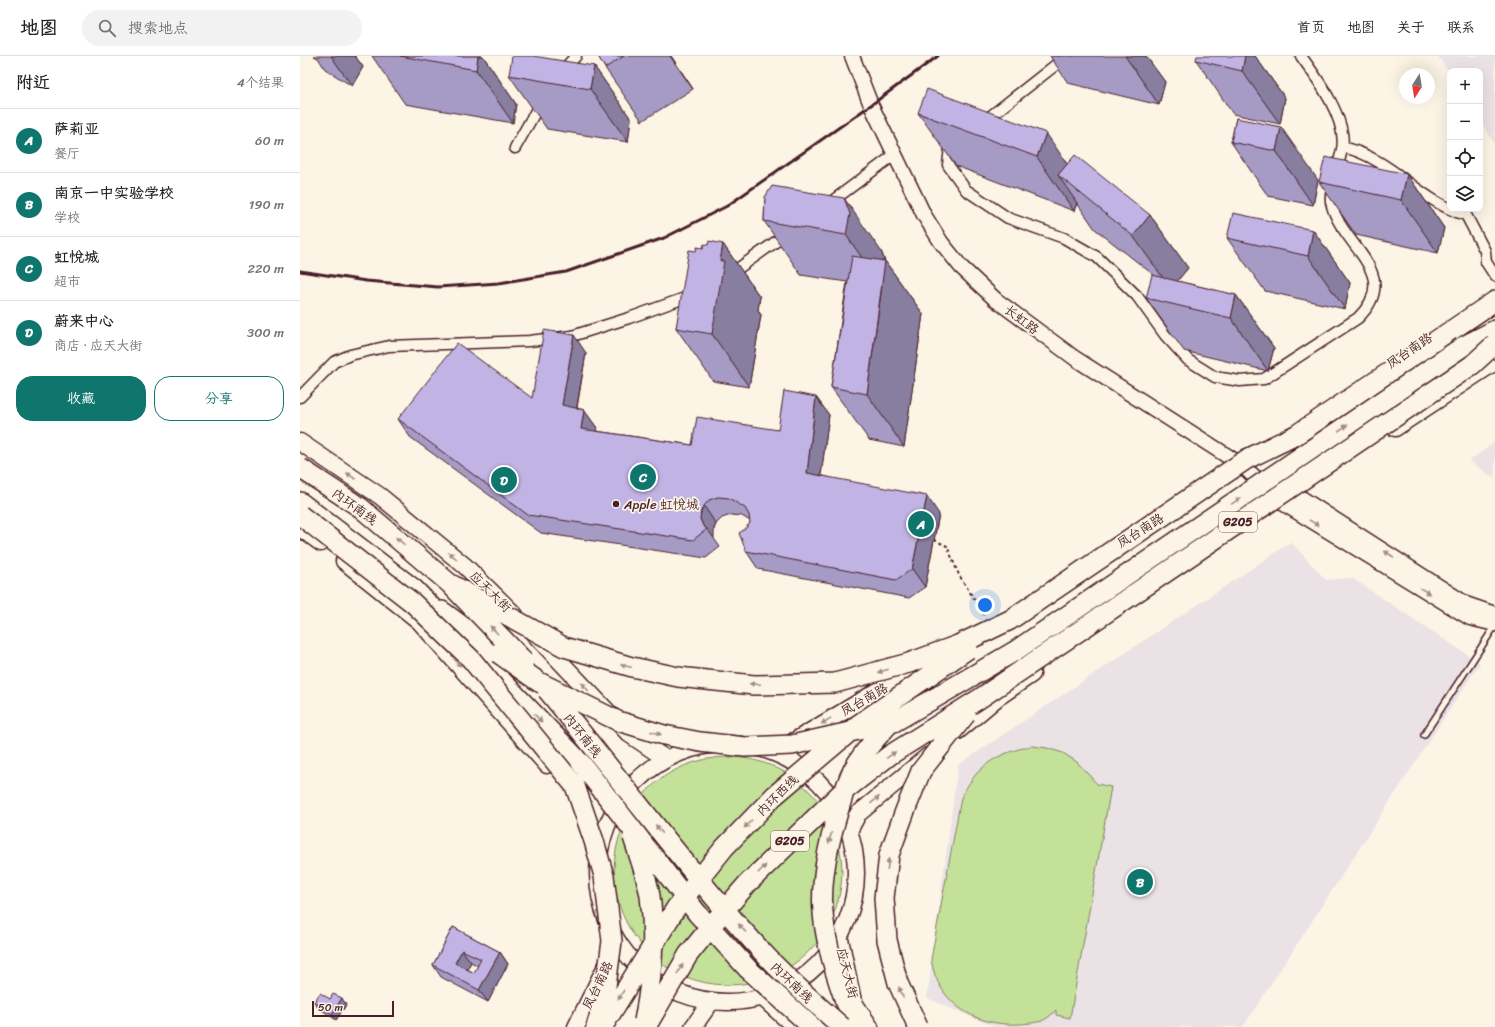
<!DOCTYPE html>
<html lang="zh">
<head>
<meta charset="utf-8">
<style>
  :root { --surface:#fff; --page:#f2f2f2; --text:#202124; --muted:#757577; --line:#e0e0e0; --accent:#0f766e }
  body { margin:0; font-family:Sriracha,"LXGW WenKai TC",sans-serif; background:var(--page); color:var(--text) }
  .controls { position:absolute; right:12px; top:12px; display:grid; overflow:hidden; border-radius:8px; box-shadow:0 4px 16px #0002 }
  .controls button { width:36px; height:36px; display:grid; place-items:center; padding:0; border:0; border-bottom:1px solid var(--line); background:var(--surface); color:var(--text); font:20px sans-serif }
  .compass { position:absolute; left:1099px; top:12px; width:36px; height:36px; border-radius:50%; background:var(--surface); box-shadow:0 4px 16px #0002; rotate:192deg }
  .scale { position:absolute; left:12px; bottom:10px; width:82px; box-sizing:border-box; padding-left:4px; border:2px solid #4a1f2b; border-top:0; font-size:11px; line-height:14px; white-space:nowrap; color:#4a1f2b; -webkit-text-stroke:3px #fcf5e5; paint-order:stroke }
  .you { position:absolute; left:685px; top:549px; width:14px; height:14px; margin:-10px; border:3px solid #fff; border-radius:50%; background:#1a73e8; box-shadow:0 0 0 6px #1a73e833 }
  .badge { display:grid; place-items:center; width:26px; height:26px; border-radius:50%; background:var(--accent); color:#fff; font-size:13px; font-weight:700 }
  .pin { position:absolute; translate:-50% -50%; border:2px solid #fff; box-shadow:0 1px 4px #0006 }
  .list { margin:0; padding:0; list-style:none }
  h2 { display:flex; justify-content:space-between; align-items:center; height:52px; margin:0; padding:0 16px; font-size:17px }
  h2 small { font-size:13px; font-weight:400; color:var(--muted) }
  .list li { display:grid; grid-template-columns:26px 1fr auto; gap:12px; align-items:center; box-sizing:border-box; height:64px; padding:0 16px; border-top:1px solid var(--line) }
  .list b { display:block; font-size:15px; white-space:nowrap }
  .list p { margin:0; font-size:13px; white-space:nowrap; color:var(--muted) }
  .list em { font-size:13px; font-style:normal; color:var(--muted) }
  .actions { display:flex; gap:8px; padding:12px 16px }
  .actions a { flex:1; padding:9px 0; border:1px solid var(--accent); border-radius:16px; text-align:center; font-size:14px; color:var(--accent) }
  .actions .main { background:var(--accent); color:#fff }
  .icon { flex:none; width:22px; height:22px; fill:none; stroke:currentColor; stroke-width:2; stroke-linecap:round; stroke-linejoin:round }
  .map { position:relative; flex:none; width:1195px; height:971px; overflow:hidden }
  header { display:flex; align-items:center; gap:24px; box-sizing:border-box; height:56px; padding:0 20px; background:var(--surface); border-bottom:1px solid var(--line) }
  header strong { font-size:19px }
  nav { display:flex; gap:22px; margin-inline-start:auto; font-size:14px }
  .search { width:280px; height:36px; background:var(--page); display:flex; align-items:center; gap:10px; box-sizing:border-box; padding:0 14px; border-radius:22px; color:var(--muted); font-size:15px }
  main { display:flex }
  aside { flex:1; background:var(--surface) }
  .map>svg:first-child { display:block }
  .built { fill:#eae2e5 }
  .green { fill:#c3e199; stroke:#868062 }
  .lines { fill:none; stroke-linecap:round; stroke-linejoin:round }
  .lane-casing { stroke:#4a1f2b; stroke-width:8 }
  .street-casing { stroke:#4a1f2b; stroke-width:13 }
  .secondary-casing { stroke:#4a1f2b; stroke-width:17 }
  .primary-casing { stroke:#4a1f2b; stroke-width:19 }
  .highway-casing { stroke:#4a1f2b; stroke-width:22 }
  .path { stroke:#4a1f2b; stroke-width:2; stroke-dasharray:3 3; stroke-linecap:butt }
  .lane { stroke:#fcf5e5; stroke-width:5 }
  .street { stroke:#fcf5e5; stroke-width:10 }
  .secondary { stroke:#fcf5e5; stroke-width:14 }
  .primary { stroke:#fcf5e5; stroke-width:16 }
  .highway { stroke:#fcf5e5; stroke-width:19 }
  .rail { stroke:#4a1f2b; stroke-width:3 }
  .highway-bridge-casing { stroke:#4a1f2b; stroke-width:22; stroke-linecap:butt }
  .highway-bridge { stroke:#fcf5e5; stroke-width:19 }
  .wall { fill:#a69bc5; stroke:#4a1f2b; fill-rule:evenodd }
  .shaded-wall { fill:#877ea0; stroke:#4a1f2b }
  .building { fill:#c1b4e5; stroke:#4a1f2b; fill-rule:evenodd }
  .oneway { fill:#a38a88 }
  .poi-dot { fill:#4a1f2b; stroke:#fcf5e5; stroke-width:1.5 }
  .labels { text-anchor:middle; stroke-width:3.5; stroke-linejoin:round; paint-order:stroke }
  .shield { fill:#fcf5e5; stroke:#7f5f63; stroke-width:1 }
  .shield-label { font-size:12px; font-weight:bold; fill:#4a1f2b }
  .street-label { font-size:13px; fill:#4a1f2b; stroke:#fcf5e5 }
  .poi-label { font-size:13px; fill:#4a1f2b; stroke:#fcf5e5; text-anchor:start }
</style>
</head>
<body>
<header>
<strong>地图</strong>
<div class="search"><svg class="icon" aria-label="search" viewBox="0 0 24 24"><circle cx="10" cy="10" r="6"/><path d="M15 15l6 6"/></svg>搜索地点</div>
<nav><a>首页</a><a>地图</a><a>关于</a><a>联系</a></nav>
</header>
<main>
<aside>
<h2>附近<small>4个结果</small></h2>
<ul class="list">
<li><span class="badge">A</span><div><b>萨莉亚</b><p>餐厅</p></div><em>60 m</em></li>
<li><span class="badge">B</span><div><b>南京一中实验学校</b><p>学校</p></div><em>190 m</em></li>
<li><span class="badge">C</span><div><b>虹悦城</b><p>超市</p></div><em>220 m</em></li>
<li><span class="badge">D</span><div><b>蔚来中心</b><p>商店 · 应天大街</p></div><em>300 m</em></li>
</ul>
<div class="actions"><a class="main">收藏</a><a>分享</a></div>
</aside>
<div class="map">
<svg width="1195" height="971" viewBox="0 0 1195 971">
  <rect width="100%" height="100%" fill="#fcf5e5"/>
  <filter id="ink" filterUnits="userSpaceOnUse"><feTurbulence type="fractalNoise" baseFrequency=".025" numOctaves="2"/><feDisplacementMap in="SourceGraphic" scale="8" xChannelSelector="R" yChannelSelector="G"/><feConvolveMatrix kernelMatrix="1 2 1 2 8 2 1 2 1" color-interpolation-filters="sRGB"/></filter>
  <g filter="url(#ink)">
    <path class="built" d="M1138 0H1195V88L1180 65V15H1150V18Z
      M1195 386V423L1169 405Z
      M991 486 1026 524 1052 522 1180 607 943 971H694L627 942 658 709Z"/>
    <path class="green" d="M732 690 747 692 763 697 777 706 797 728 811 731 770 962 756 959V954C744 967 739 966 721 968 677 971 638 949 631 903L661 742C677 709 697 697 732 690Z
      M314 815a114 114 0 1 1 228 0a114 114 0 1 1-228 0Z"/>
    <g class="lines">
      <defs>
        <path id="lane" d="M1124 679 1195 570"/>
        <path id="street" d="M261 16 276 0
          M683 66 767 0
          M653 89 650 91 648 109 666 134 708 162 764 182 797 201 837 240 865 279 888 304 915 321 940 325 964 323 1058 262C1104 217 1040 190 1031 146 1029 135 1040 105 1042 93 1048 64 1017 22 1001 0
          M1043 91C1093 103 1120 146 1166 159L1185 195 1186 206 1195 220
          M215 92 242 44
          M527 149 594 99
          M429 219 488 177
          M0 341 34 306 50 299 89 290 229 285 272 280 329 262 393 239"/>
        <path id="secondary" d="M552 0 571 49 624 159 641 186 661 211 696 244 776 303 943 410 981 446 1170 562 1195 568
          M995 438 1166 548 1195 558"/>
        <path id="primary" d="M1095 372 1195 306
          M0 386 80 440 165 510 215 559
          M0 472 21 487
          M44 505 119 565 247 709
          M234 578 329 678 366 703
          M658 675 697 642 732 618
          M491 687 626 606
          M298 817a129 129 0 1 1 258 0a129 129 0 1 1-258 0Z
          M550 773 558 758 628 700
          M540 883 553 945 570 971
          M463 942 495 971
          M276 971 305 912
          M393 971 411 946"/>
        <path id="highway" d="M1162 291 1195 274
          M996 379 1195 245
          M0 446 114 533 149 569
          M142 555 198 597
          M178 600 281 707
          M544 942 557 971"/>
      </defs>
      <use href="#lane" class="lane-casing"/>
      <use href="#street" class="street-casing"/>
      <use href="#secondary" class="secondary-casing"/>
      <use href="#primary" class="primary-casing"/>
      <use href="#highway" class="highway-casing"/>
      <path class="path" d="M634 484 647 490 659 519 685 560"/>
      <use href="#lane" class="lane"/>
      <use href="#street" class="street"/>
      <use href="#secondary" class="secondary"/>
      <use href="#primary" class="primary"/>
      <use href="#highway" class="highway"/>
      <path class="rail" d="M0 215 66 225 138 231 199 227 266 216 364 182 427 150 571 49 638 0"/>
      <defs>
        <path id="highway-bridge" d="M0 412 61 452 149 527 224 605
          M0 459 113 547 171 603 275 730 294 785 304 820 312 885 304 945 296 971
          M149 527 264 591 332 611 378 621 454 629 535 627 609 607 658 589 710 564 947 403 996 379
          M198 597 239 626 318 665 364 679 400 686 445 691 492 689 594 666 715 595 1162 291
          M247 634C321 723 389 818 469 903 492 927 517 949 542 971
          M281 707 397 857 448 913 512 971
          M333 781C339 800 347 821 350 840 356 883 352 924 344 965
          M544 942C519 872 515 834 536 763 541 747 545 729 553 714 563 696 577 681 591 666
          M305 967 376 852 424 792 474 740 559 668 668 593
          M346 971 388 899 417 863 448 827 540 738 590 699 679 643 1172 309 1195 288
          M618 971 598 927 587 884 584 842 589 799 605 755 621 715 666 658"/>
      </defs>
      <use href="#highway-bridge" class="highway-bridge-casing"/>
      <use href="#highway-bridge" class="highway-bridge"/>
    </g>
    <path class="wall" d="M14 0H55L63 11 52 30 25 13 18 2Z
      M72 0H183L216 48 213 67 105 48Z
      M298 0H371L393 33 342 65 305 12Z
      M750 0H846L865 26 859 49 768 27Z
      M955 0 985 42 980 68 933 58 896 4Z
      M294 10 331 63 328 86 247 73 209 19Z
      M618 57 767 108 850 159 888 212 877 225 936 239 974 292 968 315 884 295 846 242 855 220 795 173 777 147 774 155 656 110Z
      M936 62 1018 124 1013 149 968 140 931 86Z
      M1107 118 1144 172 1138 197 1056 179 1019 126Z
      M465 141 581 195 585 205 623 258 604 391 569 384 531 331 547 226 501 219 464 165Z
      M1013 174 1050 227 1045 253 965 235 927 182Z
      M423 188 460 241 458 254 461 259 449 331 413 325 376 272 396 195 403 192 408 189Z
      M286 297 277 352 284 354 297 372 296 375 392 389 478 374 516 341 529 359 521 419 639 458 625 531 609 542 458 513 446 495 445 473 450 467V465L442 460 431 459 422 462 416 468 414 473 413 481 420 491 406 502 241 477 110 381 98 363 232 342Z
      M153 871 200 896 208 908 188 946 141 921 133 909ZM171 906 178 910 174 917 167 913Z
      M30 943 46 949 36 964 19 952 14 946Z"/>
    <path class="shaded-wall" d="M31 0H55L63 11 52 30Z
      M178 0H183L216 48 213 67 176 14Z
      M370 0H371L393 33Z
      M825 0H846L865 26 859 49Z
      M945 0H955L985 42 980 68 942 15Z
      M294 10 331 63 328 86 290 33Z
      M981 71 1018 124 1013 149 976 95Z
      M746 77 783 131 758 119 777 147 774 155 737 101Z
      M1107 118 1144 172 1138 197 1101 144Z
      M544 142 581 195 585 206V205L623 258 604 391 567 338 582 230 546 179Z
      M850 159 888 212 871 233 833 180Z
      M1013 174 1050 227 1045 253 1008 200Z
      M423 188 460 241 458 254 461 259 449 331 412 278 420 205Z
      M936 239 974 292 968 315 931 262Z
      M274 279 286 297 274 367 262 349Z
      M516 341 529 359 519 435 507 417Z
      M284 354 297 372 294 391 281 373Z
      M627 440 639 458 625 531 612 513Z
      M404 450 416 468 414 473V482L407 473 403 470 400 463 401 455Z
      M162 894 171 906 164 920 155 907Z
      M200 896 208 908 188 946 179 934Z
      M42 942 46 949 36 964 32 958Z"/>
    <path class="building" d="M100 0H178L176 14Z
      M212 0H233L294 10 290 33 209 19Z
      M298 0H324L305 12Z
      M897 0H945L942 15 896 4Z
      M627 33 746 77 737 101 618 57Z
      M936 62 981 71 976 95 931 86Z
      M775 99 850 159 833 180 758 119Z
      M1025 101 1107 118 1101 144 1019 126Z
      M472 130 544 142 550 158 546 179 464 165 465 141Z
      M933 157 1013 174 1008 200 927 182Z
      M409 185 423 188 420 205H424L412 278 376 272 389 194 396 195 397 191 403 192 404 188 408 189Z
      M552 200 585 205 567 338 531 331Z
      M852 219 936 239 931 262 846 242Z
      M244 274 274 279 262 349 284 354 281 373 392 389 397 361 478 374 484 335 516 341 507 417 627 440 612 513 596 524 446 495 439 477 445 473 450 467 449 459 445 452 429 442 418 441 409 444 404 450 401 455 400 463 403 470 407 473 393 484 228 459 98 363 157 287 232 342Z
      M153 871 200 896 179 934 133 909ZM162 894 181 903 174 917 155 907Z
      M20 937 30 943 33 938 42 942 32 958 14 946Z"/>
    <defs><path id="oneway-solid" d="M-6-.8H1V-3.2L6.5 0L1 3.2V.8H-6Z"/></defs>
    <g class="oneway">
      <use href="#oneway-solid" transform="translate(1043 372) rotate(-34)"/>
      <use href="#oneway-solid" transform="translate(51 420) rotate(-146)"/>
      <use href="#oneway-solid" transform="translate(936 445) rotate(-34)"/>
      <use href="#oneway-solid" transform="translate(1014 467) rotate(32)"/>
      <use href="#oneway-solid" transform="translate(100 485) rotate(-140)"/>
      <use href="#oneway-solid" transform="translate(1089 498) rotate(-147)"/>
      <use href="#oneway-solid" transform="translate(153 500) rotate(-140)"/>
      <use href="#oneway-solid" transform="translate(1125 535) rotate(32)"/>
      <use href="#oneway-solid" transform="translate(194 574) rotate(-134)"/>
      <use href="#oneway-solid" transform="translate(157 606) rotate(48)"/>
      <use href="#oneway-solid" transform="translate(326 610) rotate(-166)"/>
      <use href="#oneway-solid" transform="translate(583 615) rotate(164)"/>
      <use href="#oneway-solid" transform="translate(455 628) rotate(-178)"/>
      <use href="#oneway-solid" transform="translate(285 631) rotate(-133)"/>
      <use href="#oneway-solid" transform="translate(238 662) rotate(46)"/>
      <use href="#oneway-solid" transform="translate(526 665) rotate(148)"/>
      <use href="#oneway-solid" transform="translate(356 677) rotate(18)"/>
      <use href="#oneway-solid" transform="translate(591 699) rotate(-35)"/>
      <use href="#oneway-solid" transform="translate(575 744) rotate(-40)"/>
      <use href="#oneway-solid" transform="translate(448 768) rotate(134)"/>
      <use href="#oneway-solid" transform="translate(359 773) rotate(-129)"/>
      <use href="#oneway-solid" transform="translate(530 782) rotate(106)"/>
      <use href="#oneway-solid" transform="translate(588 808) rotate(-83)"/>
      <use href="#oneway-solid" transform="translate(462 813) rotate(-45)"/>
      <use href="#oneway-solid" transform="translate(442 872) rotate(-131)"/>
      <use href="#oneway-solid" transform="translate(380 913) rotate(-59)"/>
      <use href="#oneway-solid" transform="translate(601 936) rotate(-114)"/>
      <use href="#oneway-solid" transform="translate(321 939) rotate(120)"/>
    </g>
  </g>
  <circle class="poi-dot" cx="316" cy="448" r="4"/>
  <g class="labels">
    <g class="shield">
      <rect x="919" y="456" width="38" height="20" rx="3"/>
      <rect x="471" y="775" width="38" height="20" rx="3"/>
    </g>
    <g class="shield-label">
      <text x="938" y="470">G205</text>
      <text x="490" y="789">G205</text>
    </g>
    <g class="street-label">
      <text transform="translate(722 263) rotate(37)" y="5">长虹路</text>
      <text transform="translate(1109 294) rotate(-34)" y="5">凤台南路</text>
      <text transform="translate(55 450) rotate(36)" y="5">内环南线</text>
      <text transform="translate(840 474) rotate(-32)" y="5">凤台南路</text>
      <text transform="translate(191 535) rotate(45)" y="5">应天大街</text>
      <text transform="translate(564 643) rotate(-30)" y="5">凤台南路</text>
      <text transform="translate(283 679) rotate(52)" y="5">内环南线</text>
      <text transform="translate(477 739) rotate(-44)" y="5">内环西线</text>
      <text transform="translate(548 917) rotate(76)" y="5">应天大街</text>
      <text transform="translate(492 926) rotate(44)" y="5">内环南线</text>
      <text transform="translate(297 929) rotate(-64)" y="5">凤台南路</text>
    </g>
    <g class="poi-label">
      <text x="324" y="453">Apple 虹悦城</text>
    </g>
  </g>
</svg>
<div class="controls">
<button>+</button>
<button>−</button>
<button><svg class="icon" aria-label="locate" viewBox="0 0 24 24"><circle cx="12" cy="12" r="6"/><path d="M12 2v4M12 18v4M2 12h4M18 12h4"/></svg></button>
<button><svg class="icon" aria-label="layers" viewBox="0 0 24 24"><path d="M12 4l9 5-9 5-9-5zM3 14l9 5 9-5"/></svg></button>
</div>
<svg class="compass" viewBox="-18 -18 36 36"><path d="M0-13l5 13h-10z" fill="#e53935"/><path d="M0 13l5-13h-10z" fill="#757577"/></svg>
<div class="scale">50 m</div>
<div class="you"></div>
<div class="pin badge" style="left:621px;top:468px">A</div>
<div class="pin badge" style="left:840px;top:826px">B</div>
<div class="pin badge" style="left:343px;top:421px">C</div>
<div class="pin badge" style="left:204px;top:424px">D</div>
</div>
</main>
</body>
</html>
